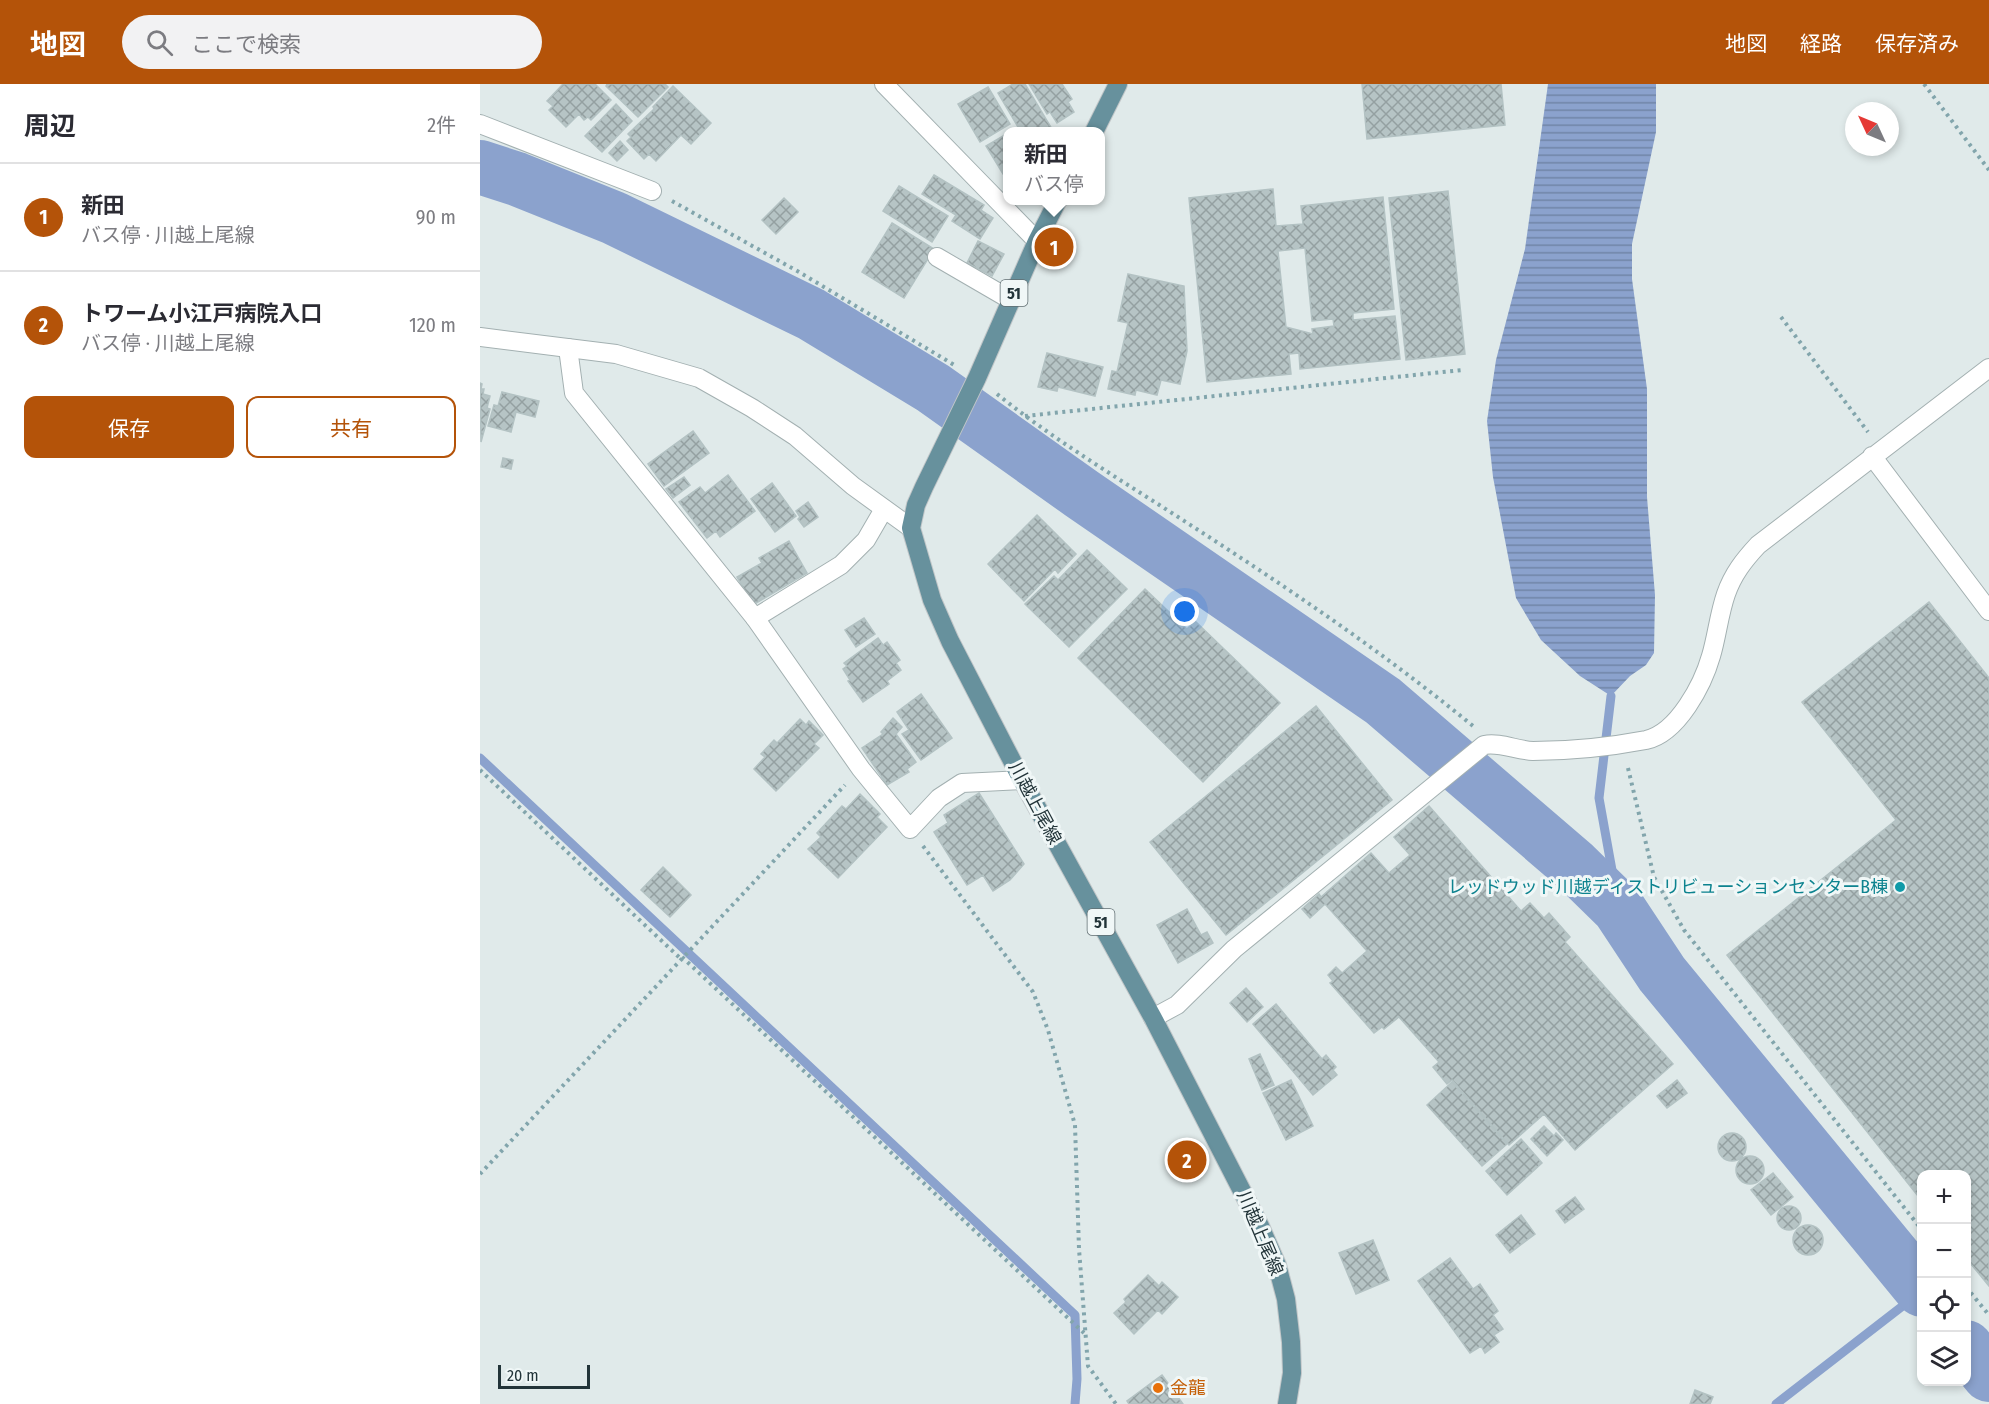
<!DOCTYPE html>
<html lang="ja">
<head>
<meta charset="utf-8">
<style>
  :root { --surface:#fff; --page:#f2f2f3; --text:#2b2b33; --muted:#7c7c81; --line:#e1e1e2; --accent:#b45309 }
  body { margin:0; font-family:"Fira Sans Condensed","Noto Sans JP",sans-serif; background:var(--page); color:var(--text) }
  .controls { position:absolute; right:18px; bottom:18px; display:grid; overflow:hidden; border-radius:12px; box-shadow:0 3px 9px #0003 }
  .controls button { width:54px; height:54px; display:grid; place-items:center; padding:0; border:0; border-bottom:2px solid var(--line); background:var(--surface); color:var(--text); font:30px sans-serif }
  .compass { position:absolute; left:1365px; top:18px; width:54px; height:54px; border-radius:50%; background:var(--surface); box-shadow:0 3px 9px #0003; rotate:314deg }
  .scale { position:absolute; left:18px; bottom:15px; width:92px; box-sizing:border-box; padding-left:6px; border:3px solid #223439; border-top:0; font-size:16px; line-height:21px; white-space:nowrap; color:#223439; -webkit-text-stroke:4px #f0f7f7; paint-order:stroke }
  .you { position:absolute; left:705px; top:528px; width:21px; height:21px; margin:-15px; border:4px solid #fff; border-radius:50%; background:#1a73e8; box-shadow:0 0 0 9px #1a73e833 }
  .badge { display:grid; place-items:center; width:39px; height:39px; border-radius:50%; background:var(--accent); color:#fff; font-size:20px; font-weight:700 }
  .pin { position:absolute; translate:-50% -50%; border:3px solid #fff; box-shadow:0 2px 6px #0006 }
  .popup { position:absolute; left:523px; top:43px; width:102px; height:78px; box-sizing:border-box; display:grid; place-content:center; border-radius:12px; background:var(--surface); filter:drop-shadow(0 2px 4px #0005); font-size:20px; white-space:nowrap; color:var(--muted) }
  .popup b { font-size:22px; color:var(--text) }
  .popup::after { content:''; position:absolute; left:50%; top:100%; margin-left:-12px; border:12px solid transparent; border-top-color:var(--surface) }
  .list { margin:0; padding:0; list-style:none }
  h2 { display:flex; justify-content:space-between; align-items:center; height:78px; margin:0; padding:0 24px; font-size:26px }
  h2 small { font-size:20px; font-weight:400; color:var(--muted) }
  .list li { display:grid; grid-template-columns:39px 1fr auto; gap:18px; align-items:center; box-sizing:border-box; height:108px; padding:0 24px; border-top:2px solid var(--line) }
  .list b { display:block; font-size:22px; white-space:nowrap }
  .list p { margin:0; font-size:20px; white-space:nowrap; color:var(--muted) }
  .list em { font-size:20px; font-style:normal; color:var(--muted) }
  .actions { display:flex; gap:12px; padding:18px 24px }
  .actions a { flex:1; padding:14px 0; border:2px solid var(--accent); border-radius:12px; text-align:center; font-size:21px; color:var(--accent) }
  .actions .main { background:var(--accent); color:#fff }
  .icon { flex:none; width:33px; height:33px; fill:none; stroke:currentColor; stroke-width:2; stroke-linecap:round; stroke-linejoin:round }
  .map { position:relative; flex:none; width:1509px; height:1320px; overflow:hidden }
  header { display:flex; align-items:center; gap:36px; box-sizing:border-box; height:84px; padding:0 30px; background:var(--accent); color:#fff }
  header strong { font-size:28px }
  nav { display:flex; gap:33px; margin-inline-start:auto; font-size:21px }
  .search { width:420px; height:54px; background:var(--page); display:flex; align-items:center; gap:15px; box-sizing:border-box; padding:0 21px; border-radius:33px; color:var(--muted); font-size:22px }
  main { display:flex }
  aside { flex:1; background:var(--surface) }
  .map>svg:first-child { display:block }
  .water { fill:url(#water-rules) }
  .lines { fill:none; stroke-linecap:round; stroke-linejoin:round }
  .stream { stroke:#8ba2cd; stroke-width:9 }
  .river { stroke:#8ba2cd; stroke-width:54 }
  .building { fill:url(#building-cross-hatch); stroke:#b3c2c3; stroke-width:1.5; fill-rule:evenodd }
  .service-casing { stroke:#a3b0b1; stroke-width:20 }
  .minor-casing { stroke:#a3b0b1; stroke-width:20 }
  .tertiary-casing { stroke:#a3b0b1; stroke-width:20 }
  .primary-casing { stroke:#c1c6c8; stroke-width:20 }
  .path { stroke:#82a5ac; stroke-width:4; stroke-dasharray:3 4.5; stroke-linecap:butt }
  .service { stroke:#fff; stroke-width:18 }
  .minor { stroke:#fff; stroke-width:18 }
  .tertiary { stroke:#fff; stroke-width:18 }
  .primary { stroke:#67919d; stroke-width:18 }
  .culture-dot { fill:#0f9aa8; stroke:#f0f7f7; stroke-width:2 }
  .food-dot { fill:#e8710a; stroke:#f0f7f7; stroke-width:2 }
  .labels { text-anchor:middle; stroke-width:6; stroke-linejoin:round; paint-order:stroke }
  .shield { fill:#f0f7f7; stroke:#606e72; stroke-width:1.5 }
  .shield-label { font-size:16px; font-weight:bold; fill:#223439 }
  .street-label { font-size:18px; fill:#223439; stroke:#f0f7f7 }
  .culture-label { font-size:18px; fill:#0d838f; stroke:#f0f7f7; text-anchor:end }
  .food-label { font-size:18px; fill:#c56008; stroke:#f0f7f7; text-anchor:start }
</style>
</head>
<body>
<header>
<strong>地図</strong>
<div class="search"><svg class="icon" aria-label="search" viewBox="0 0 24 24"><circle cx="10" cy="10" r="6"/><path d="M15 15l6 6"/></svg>ここで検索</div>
<nav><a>地図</a><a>経路</a><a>保存済み</a></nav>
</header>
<main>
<aside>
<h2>周辺<small>2件</small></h2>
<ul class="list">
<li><span class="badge">1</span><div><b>新田</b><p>バス停 · 川越上尾線</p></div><em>90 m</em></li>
<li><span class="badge">2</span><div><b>トワーム小江戸病院入口</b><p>バス停 · 川越上尾線</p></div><em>120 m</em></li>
</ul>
<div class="actions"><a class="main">保存</a><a>共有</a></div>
</aside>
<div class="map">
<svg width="1509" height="1320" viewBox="0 0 1509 1320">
  <defs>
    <pattern id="water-rules" width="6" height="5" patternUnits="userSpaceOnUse" patternTransform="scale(1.5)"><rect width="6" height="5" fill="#8ba2cd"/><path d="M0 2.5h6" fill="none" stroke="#7185a7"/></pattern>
    <pattern id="building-cross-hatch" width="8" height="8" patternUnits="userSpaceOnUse" patternTransform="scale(1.5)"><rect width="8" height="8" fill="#b6c4c5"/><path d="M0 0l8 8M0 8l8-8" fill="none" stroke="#94a0a1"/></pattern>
  </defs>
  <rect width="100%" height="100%" fill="#e0eaea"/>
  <path class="water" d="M1068 0H1176V48L1152 160V195L1167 305V413L1175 511 1174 569 1166 581 1150 592 1131 612 1100 592 1061 556 1036 514 1013 393 1007 337 1016 276 1045 165Z"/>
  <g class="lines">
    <path class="stream" d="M1131 612 1119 714 1139 825
      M0 674 595 1231 597 1295 595 1320
      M1296 1320 1442 1207"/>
    <path class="river" d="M0 83 37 95 134 134 331 230 453 304 602 410 903 617 1094 781 1139 825 1182 890 1442 1206
      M1486 1263 1509 1291"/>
  </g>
  <path class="building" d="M83 0H115L131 16 111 36 108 33 104 36 99 30 86 43 69 26 73 22 67 17Z
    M127 0H185L188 3 158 33 126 2Z
    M533 0H545L572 45 568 48H541L518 9Z
    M549 0H582L592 15 588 18 594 28 577 39 570 28 567 30Z
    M882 0H1021L1025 41 887 55Z
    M193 2 231 39 211 60 201 51 176 77 169 70 164 75 147 57 151 53 148 50 174 25 173 23Z
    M508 3 530 40 500 58 478 20Z
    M136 20 152 37 122 68 105 52Z
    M528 49V98L506 62Z
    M140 57 148 66 137 77 129 69Z
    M454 91 504 121 501 126 513 134 500 155 472 137 476 131 442 110Z
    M419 102 468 132 452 158 403 127Z
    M793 105 796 142 823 140 821 122 903 113 914 225 873 229V236L915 232 920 275 820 285 819 269 809 270 811 290 727 298 709 114ZM825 164 832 237 853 235 854 242 832 245 833 250 806 243 798 167Z
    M968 107 985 270 926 276 909 114Z
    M304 114 318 128 296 150 282 136Z
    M412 139 454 165 424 214 382 188Z
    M498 157 524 170 512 192 487 179Z
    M648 190 704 202 707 267 700 300 681 296 677 311 656 306 655 311 628 305 632 287 637 288 648 239 638 237Z
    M567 269 623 283 615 312 578 303 577 307 558 303Z
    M0 299 2 300 1 305H4L3 310 10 312 7 324 10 325 1 358Z
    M22 308 59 317 55 333 36 328 31 348 8 342 14 321 18 322Z
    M213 347 229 369 184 402 168 380Z
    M23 374 33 376 31 385 21 383Z
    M248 391 275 427 240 453 236 447 227 454 199 418 220 403 225 409Z
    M204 393 210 401 193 414 186 405Z
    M292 399 316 432 295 448 271 415Z
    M328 418 338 433 324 443 318 435 320 433 316 427Z
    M557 431 596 470 578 489 575 485 544 517 508 480Z
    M309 457 327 489 273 521 257 493 282 479 279 474Z
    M607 466 647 505 589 563 545 520 574 492 578 496Z
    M665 505 707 545 715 537 800 619 723 698 598 574Z
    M1449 518 1509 594V1202L1486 1174V1090H1442V1117L1247 871 1416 736 1322 618Z
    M384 534 395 550 376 563 365 546Z
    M398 554 403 561 407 558 420 576 416 579 421 586 407 597 409 600 383 618 368 597 370 596 363 585 367 582 364 579Z
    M441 610 472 654 441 676 422 650 429 646 417 628Z
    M836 622 912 716 746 851 670 758Z
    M413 634 422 643 416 650 436 678 427 685 429 688 407 701 382 664 403 650 401 648Z
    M320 635 326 641 329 637 343 651 334 660 339 664 296 707 274 685 285 673 281 670 294 656 297 659Z
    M499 709 544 780 530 796 513 807 503 791 487 801 454 748 468 739 464 731Z
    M380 710 400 730 397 733 407 743 358 794 328 765 341 753 337 749 362 722 366 725Z
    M949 722 1041 827 1050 819 1064 834 1069 829 1090 853 1085 858 1193 980 1095 1066 1064 1030 1029 1061 972 996 967 1000 953 983 959 978 919 933 904 945 902 943 894 949 850 899 853 897 848 891 856 883 862 889 887 867 845 820 830 834 822 825 839 810 841 813 891 769 909 789 930 771 914 753Z
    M183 783 211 811 190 833 161 806Z
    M707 825 721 851 727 848 733 859 698 879 677 841Z
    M766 904 783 923 767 938 750 919Z
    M796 920 842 975 846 971 856 983 853 986 857 991 833 1011 773 940Z
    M780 970 794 1001 782 1006 769 975Z
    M811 996 833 1042 806 1056 783 1009Z
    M1197 996 1207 1009 1187 1024 1177 1012Z
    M972 998 1027 1060 1002 1082 947 1021Z
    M1064 1042 1074 1052 1076 1049 1083 1056 1067 1072 1051 1055Z
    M1238 1063a14 14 0 1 1 28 0a14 14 0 1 1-28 0Z
    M1041 1055 1062 1079 1027 1111 1006 1087Z
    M1256 1086a14 14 0 1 1 28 0a14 14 0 1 1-28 0Z
    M1293 1089 1313 1113 1291 1131 1271 1106Z
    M1095 1113 1104 1125 1085 1139 1076 1127Z
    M1297 1134a12 12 0 1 1 24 0a12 12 0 1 1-24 0Z
    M1041 1131 1055 1150 1030 1169 1016 1151Z
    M1313 1156a15 15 0 1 1 30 0a15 15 0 1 1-30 0Z
    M893 1156 909 1196 876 1210 859 1169Z
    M970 1174 993 1205 1000 1200 1018 1227 1013 1231 1023 1245 1014 1251 1019 1258 1005 1269 1001 1262 990 1269 938 1197Z
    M668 1191 679 1202 682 1198 698 1213 682 1230 678 1226 654 1250 634 1229 646 1218 644 1215Z
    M682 1291 703 1320H649L647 1317Z
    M1215 1306 1233 1313 1230 1320H1210Z"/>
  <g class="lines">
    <defs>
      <path id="service" d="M0 40 172 107
        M457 173 531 216
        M88 264 94 309 275 534
        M1392 372 1509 527
        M673 934 697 921 754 865 1004 661C1020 658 1036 666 1053 667 1091 667 1129 663 1166 656 1198 649 1223 600 1231 572 1237 552 1239 530 1246 510 1253 490 1264 476 1278 461L1509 284"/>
      <path id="minor" d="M404 0 557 157
        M404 425 386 456 361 481 275 534 381 685 430 745 459 714 482 699 542 696"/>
      <path id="tertiary" d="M0 253 136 270 219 294 272 324 315 352 373 402 431 444"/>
      <path id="primary" d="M614 48 638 0
        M578 116 557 157 497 294 444 403 436 421 431 444 452 516 470 557 542 696 673 934 780 1142 797 1181 806 1215 811 1258 812 1289 807 1320"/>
    </defs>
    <use href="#service" class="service-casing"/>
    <use href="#minor" class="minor-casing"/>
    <use href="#tertiary" class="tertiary-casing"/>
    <use href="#primary" class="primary-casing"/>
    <path class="path" d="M1444 0 1509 86
      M192 117 319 188 476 282
      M1301 233 1388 348
      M517 310C578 359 646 399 712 442 808 504 904 569 993 642
      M545 332 982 286
      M1148 684 1174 793 1204 846 1442 1146
      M0 686 201 875
      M443 762 553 908 568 946 595 1041 599 1165 608 1282 636 1320
      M202 873 604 1249
      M0 1090 365 701
      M1486 1203 1509 1231"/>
    <use href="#service" class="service"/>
    <use href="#minor" class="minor"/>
    <use href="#tertiary" class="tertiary"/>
    <use href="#primary" class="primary"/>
  </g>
  <circle class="culture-dot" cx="1420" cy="803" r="6"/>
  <circle class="food-dot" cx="678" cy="1304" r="6"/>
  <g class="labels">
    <g class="shield">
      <rect x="520.5" y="196" width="27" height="26" rx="4.5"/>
      <rect x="607.5" y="825" width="27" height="26" rx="4.5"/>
    </g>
    <g class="shield-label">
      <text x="534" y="215">51</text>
      <text x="621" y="844">51</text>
    </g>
    <g class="street-label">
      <text transform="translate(555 719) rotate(62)" y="6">川越上尾線</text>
      <text transform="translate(780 1149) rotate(67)" y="6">川越上尾線</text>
    </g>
    <g class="culture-label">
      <text x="1408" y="809">レッドウッド川越ディストリビューションセンターB棟</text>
    </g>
    <g class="food-label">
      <text x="690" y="1310">金龍</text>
    </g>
  </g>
</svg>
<div class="controls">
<button>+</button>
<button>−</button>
<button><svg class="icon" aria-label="locate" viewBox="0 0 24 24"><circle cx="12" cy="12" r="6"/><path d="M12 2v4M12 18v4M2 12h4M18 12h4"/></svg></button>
<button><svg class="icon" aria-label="layers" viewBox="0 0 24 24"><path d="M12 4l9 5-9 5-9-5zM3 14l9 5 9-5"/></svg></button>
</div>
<svg class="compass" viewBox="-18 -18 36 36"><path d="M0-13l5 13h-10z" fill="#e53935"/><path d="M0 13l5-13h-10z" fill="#7c7c81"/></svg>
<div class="scale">20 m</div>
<div class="you"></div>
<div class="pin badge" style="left:574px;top:163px">1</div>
<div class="popup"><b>新田</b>バス停</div>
<div class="pin badge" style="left:707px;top:1076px">2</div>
</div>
</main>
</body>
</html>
